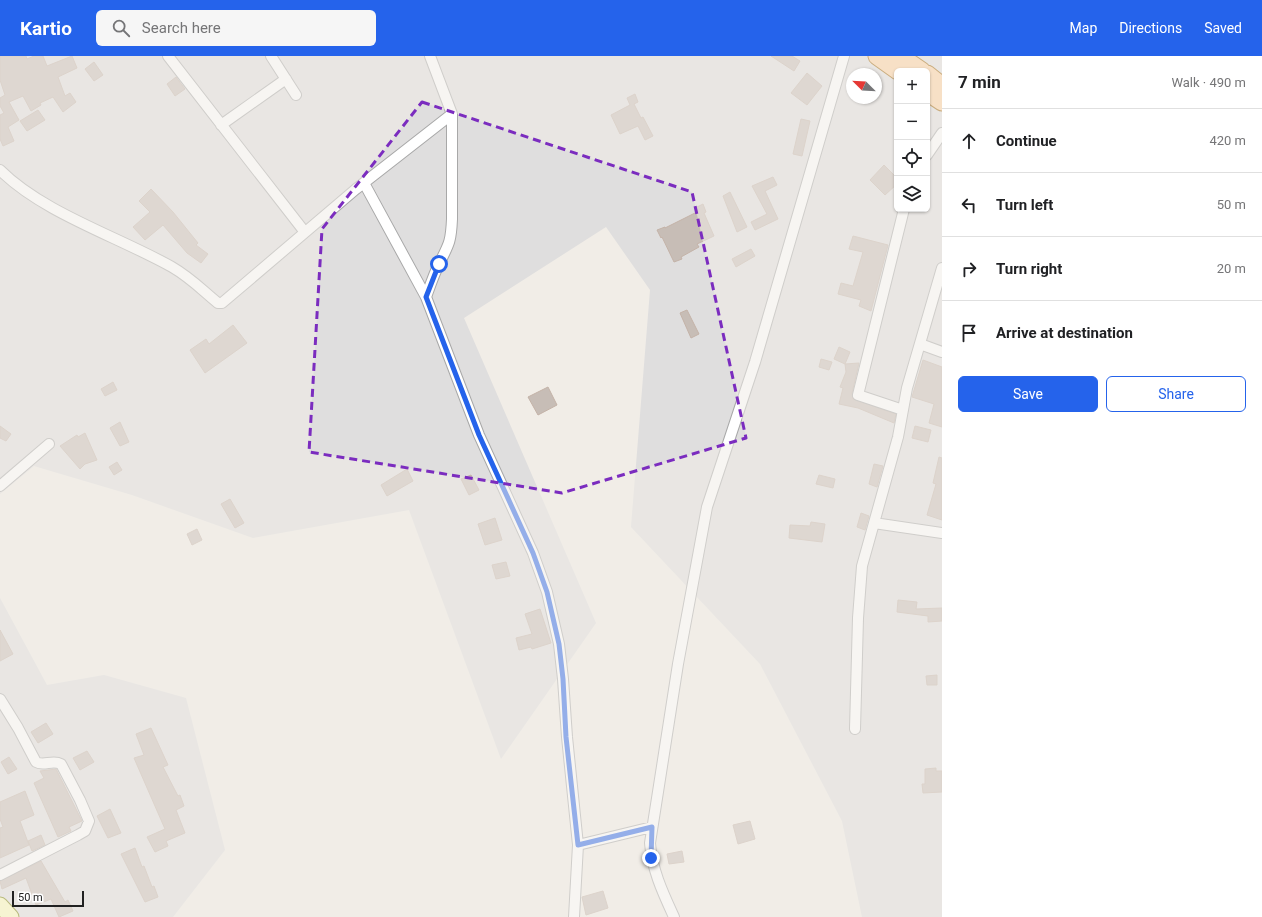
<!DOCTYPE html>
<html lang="en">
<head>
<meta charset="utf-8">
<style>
  :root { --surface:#fff; --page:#f6f6f6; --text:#202124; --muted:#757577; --line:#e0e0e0; --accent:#2563eb }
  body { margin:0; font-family:Roboto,sans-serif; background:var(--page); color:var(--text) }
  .controls { position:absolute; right:12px; top:12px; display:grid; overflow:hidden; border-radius:6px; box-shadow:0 1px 3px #0004 }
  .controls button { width:36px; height:36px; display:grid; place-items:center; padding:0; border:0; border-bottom:1px solid var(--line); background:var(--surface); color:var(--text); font:20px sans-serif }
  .compass { position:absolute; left:846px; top:12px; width:36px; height:36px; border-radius:50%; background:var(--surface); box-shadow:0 1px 3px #0004; rotate:294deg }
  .scale { position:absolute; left:12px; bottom:10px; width:72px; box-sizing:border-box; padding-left:4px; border:2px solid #212121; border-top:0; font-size:11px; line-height:14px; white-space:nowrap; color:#212121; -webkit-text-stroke:3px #fff; paint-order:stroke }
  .stop { position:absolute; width:12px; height:12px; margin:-9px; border:3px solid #2563eb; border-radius:50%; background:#fff }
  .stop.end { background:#2563eb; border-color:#fff; box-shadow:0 1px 4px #0008 }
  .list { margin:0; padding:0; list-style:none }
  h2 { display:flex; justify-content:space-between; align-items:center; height:52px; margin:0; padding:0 16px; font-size:17px }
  h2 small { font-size:13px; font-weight:400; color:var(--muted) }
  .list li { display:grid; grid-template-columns:26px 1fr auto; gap:12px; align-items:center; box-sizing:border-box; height:64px; padding:0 16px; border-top:1px solid var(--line) }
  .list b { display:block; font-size:15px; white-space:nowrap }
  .list em { font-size:13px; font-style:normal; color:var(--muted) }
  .actions { display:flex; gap:8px; padding:12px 16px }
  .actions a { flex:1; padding:9px 0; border:1px solid var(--accent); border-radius:6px; text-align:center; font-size:14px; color:var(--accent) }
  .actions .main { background:var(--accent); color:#fff }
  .icon { flex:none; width:22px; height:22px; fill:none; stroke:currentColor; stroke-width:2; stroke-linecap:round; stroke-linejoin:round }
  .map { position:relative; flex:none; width:942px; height:861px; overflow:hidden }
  header { display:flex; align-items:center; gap:24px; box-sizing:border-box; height:56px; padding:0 20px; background:var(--accent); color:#fff }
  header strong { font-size:19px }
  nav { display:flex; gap:22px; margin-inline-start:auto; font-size:14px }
  .search { width:280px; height:36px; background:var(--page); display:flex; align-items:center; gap:10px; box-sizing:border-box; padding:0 14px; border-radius:6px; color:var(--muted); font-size:15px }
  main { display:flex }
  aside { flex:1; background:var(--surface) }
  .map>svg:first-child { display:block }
  .residential { fill:#dfdede; fill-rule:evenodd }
  .building { fill:#c7bdb6; stroke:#c4b3a8 }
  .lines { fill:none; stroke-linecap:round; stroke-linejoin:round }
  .street-casing { stroke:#a8a8a8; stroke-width:12 }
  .secondary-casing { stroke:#787f00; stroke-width:17 }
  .primary-casing { stroke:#9d6100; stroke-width:19 }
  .street { stroke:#fff; stroke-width:10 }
  .secondary { stroke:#fdfdb9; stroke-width:15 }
  .primary { stroke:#ffd09e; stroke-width:17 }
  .route { stroke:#2563eb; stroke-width:5 }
  .marked { fill:none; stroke:#7b2cbf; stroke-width:3; stroke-dasharray:8 5; stroke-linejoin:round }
</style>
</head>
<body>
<header>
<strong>Kartio</strong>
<div class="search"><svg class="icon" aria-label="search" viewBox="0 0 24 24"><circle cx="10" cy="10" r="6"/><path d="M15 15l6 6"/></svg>Search here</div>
<nav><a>Map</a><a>Directions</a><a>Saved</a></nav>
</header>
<main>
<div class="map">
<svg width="942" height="861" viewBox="0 0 942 861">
  <rect width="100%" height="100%" fill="#f1ede7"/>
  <path class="residential" d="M0 0H942V861H862L842 765 760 608 631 471 650 234 606 171 464 262 596 567 501 703 409 454 253 482 132 439 34 410 0 438ZM897 15H927V153H897ZM852 18H876V42H852Z
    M0 542 47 629 104 619 186 642 225 794 173 861H0Z"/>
  <path class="building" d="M0 0H26L27 3 34 0H43L47 10 72 0 77 12 58 21 65 40 70 37 76 46 63 56 53 41 40 47 41 49 31 55 23 40 9 46 19 64 8 71 14 85 3 90 0 83V59L4 57 0 50V42L5 39 0 24Z
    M771 0H792L800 5 794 15Z
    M94 6 103 19 94 25 85 13Z
    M807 17 822 30 807 49 791 37Z
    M176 21 185 33 175 40 167 28Z
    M635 38 638 46 634 48 641 62 643 61 653 80 645 84 638 70 620 78 611 59 630 49 627 42Z
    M38 54 45 64 27 75 20 65Z
    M801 63 810 65 802 100 793 98Z
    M884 109 897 122V128L885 139 870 124Z
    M773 121 777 129 765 135 778 163 755 174 751 166 767 158 752 130Z
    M151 133 173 156 198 187 196 189 208 198 201 207 187 197 163 169 145 184 133 171 150 156 139 145Z
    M730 136 747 171 737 176 723 140Z
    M703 148 706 156 704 157 714 180 697 188 699 191 681 201 682 203 674 206 662 181 661 182 657 174 665 171V172L697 156 695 152Z
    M853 180 888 189 871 255 859 250 861 244 838 238 841 227 853 230 863 196 849 193Z
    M751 193 755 200 736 211 732 203Z
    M687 254 699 278 691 282 680 257Z
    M233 269 247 287 205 317 190 294 206 283 209 288Z
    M839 291 850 296 845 308 834 303Z
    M821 303 832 306 829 314 819 311Z
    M923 304 942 311V371L929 367 934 348 912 341Z
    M859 307 852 337 853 343 896 358 894 367 858 352 839 348 843 332 840 331 846 316 845 308Z
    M113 326 117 334 105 340 101 333Z
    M548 331 557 349 538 359 528 341Z
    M120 366 129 386 120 390 110 372Z
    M0 370 11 378 6 385 0 382Z
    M915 370 931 374 928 386 912 382Z
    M85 377 97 404 85 408 80 413 60 390 77 379 78 381Z
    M939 401 942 402V464L927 459 936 428 933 427Z
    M117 406 122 414 114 419 109 411Z
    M874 408 883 410 877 431 869 428Z
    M407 413 413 425 387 440 381 429Z
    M471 419 479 434 469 439 461 423Z
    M819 419 835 423 833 432 816 428Z
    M230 443 244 467 235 472 221 448Z
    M861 457 869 460 865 474 857 471Z
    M495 462 502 484 485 489 478 468Z
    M811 466 825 468 822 486 789 482 790 469 810 470Z
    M197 473 202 484 192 489 187 478Z
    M506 506 510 520 496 523 492 509Z
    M898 544 917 546 916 553 942 552V565L928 566V560L897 556Z
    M540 553 551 587 532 593 531 591 519 594 516 582 532 578 525 558Z
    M0 574 13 598 0 605Z
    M937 619V629H927L926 620Z
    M46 667 53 678 38 687 31 676Z
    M151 672 168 709 163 711 178 740 180 739 184 750 176 754 185 777 166 785 168 790 155 796 147 781 165 773 134 702 144 699 136 678Z
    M87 695 94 706 80 714 73 702Z
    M9 701 17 713 8 718 1 706Z
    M936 712V715H942V736L923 737 922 728H925V713Z
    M56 713 82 765 69 771 71 775 58 781 34 727 44 722 40 715Z
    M25 735 34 759 20 765 29 789 0 802V772L3 771 0 763V746Z
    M110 753 121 777 108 782 97 760Z
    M750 765 755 783 738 788 733 769Z
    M41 779 45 789 32 795 28 785Z
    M135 792 142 811 144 810 152 831 154 830 158 841 145 846 121 798Z
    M682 795 684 806 669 808 667 798Z
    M41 805 65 846 68 844 73 855 59 861 51 843 36 849 26 822 2 833 0 825Z
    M603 835 608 852 586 859 582 841Z"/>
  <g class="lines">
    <defs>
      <path id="street" d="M168 0 304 175
        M271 0 296 39
        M221 69 286 23
        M927 99 942 77
        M0 114C43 157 119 181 172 211 191 222 202 234 218 247H222L356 133 452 58
        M364 127 426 241 479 379 533 497 547 536 559 588 563 623 567 681 578 789 652 771
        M426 241C430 230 434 218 439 208 449 188 451 186 452 163V58L430 0
        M920 288 942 296
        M903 354 858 339 904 153
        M0 430 49 388
        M874 467 942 477
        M0 643 18 672 36 706C44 711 52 703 61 708L80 744 89 765 85 775 78 779 0 819
        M855 673 858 562 862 510 898 381 907 332 942 212
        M574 861 578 789
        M674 861C663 837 652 814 650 787L678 608 707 451 755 306 844 0"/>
      <path id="secondary" d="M0 849 11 861"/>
      <path id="primary" d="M877 0 898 15
        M900 0 922 15
        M927 18 942 30
        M927 36 942 46"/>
    </defs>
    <use href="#street" class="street-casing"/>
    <use href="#secondary" class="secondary-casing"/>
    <use href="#primary" class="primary-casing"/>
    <use href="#street" class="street"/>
    <use href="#secondary" class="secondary"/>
    <use href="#primary" class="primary"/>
  </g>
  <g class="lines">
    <path class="route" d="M439 208 426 241 479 379 533 497 547 536 559 588 563 623 566 681 578 789 652 771 651 802"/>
  </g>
  <path d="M0 0H942V861H0ZM422 46 692 136 746 382 562 437 309 396 322 173Z" fill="#f1ede7" fill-opacity=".55" fill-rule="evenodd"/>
  <path class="marked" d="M422 46 692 136 746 382 562 437 309 396 322 173Z"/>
</svg>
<div class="controls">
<button>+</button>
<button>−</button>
<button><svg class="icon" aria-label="locate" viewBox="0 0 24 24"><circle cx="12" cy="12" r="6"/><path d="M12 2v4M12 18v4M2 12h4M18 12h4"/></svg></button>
<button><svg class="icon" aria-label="layers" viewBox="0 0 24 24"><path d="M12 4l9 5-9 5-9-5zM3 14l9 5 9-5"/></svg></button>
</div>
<svg class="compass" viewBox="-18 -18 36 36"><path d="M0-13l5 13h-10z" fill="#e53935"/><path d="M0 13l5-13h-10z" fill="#757577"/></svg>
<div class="scale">50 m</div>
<div class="stop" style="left:439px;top:208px"></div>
<div class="stop end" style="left:651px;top:802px"></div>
</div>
<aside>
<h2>7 min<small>Walk · 490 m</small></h2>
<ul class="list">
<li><svg class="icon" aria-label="ahead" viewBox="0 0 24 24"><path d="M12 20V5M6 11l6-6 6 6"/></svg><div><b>Continue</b></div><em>420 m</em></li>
<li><svg class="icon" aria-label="left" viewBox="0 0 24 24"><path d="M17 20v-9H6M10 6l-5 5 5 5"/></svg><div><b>Turn left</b></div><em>50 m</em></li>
<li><svg class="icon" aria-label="right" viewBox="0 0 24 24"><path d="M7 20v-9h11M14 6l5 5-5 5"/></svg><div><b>Turn right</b></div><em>20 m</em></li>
<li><svg class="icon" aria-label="arrive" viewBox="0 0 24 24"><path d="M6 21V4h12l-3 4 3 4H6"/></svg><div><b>Arrive at destination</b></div></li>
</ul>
<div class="actions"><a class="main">Save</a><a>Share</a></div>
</aside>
</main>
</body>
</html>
